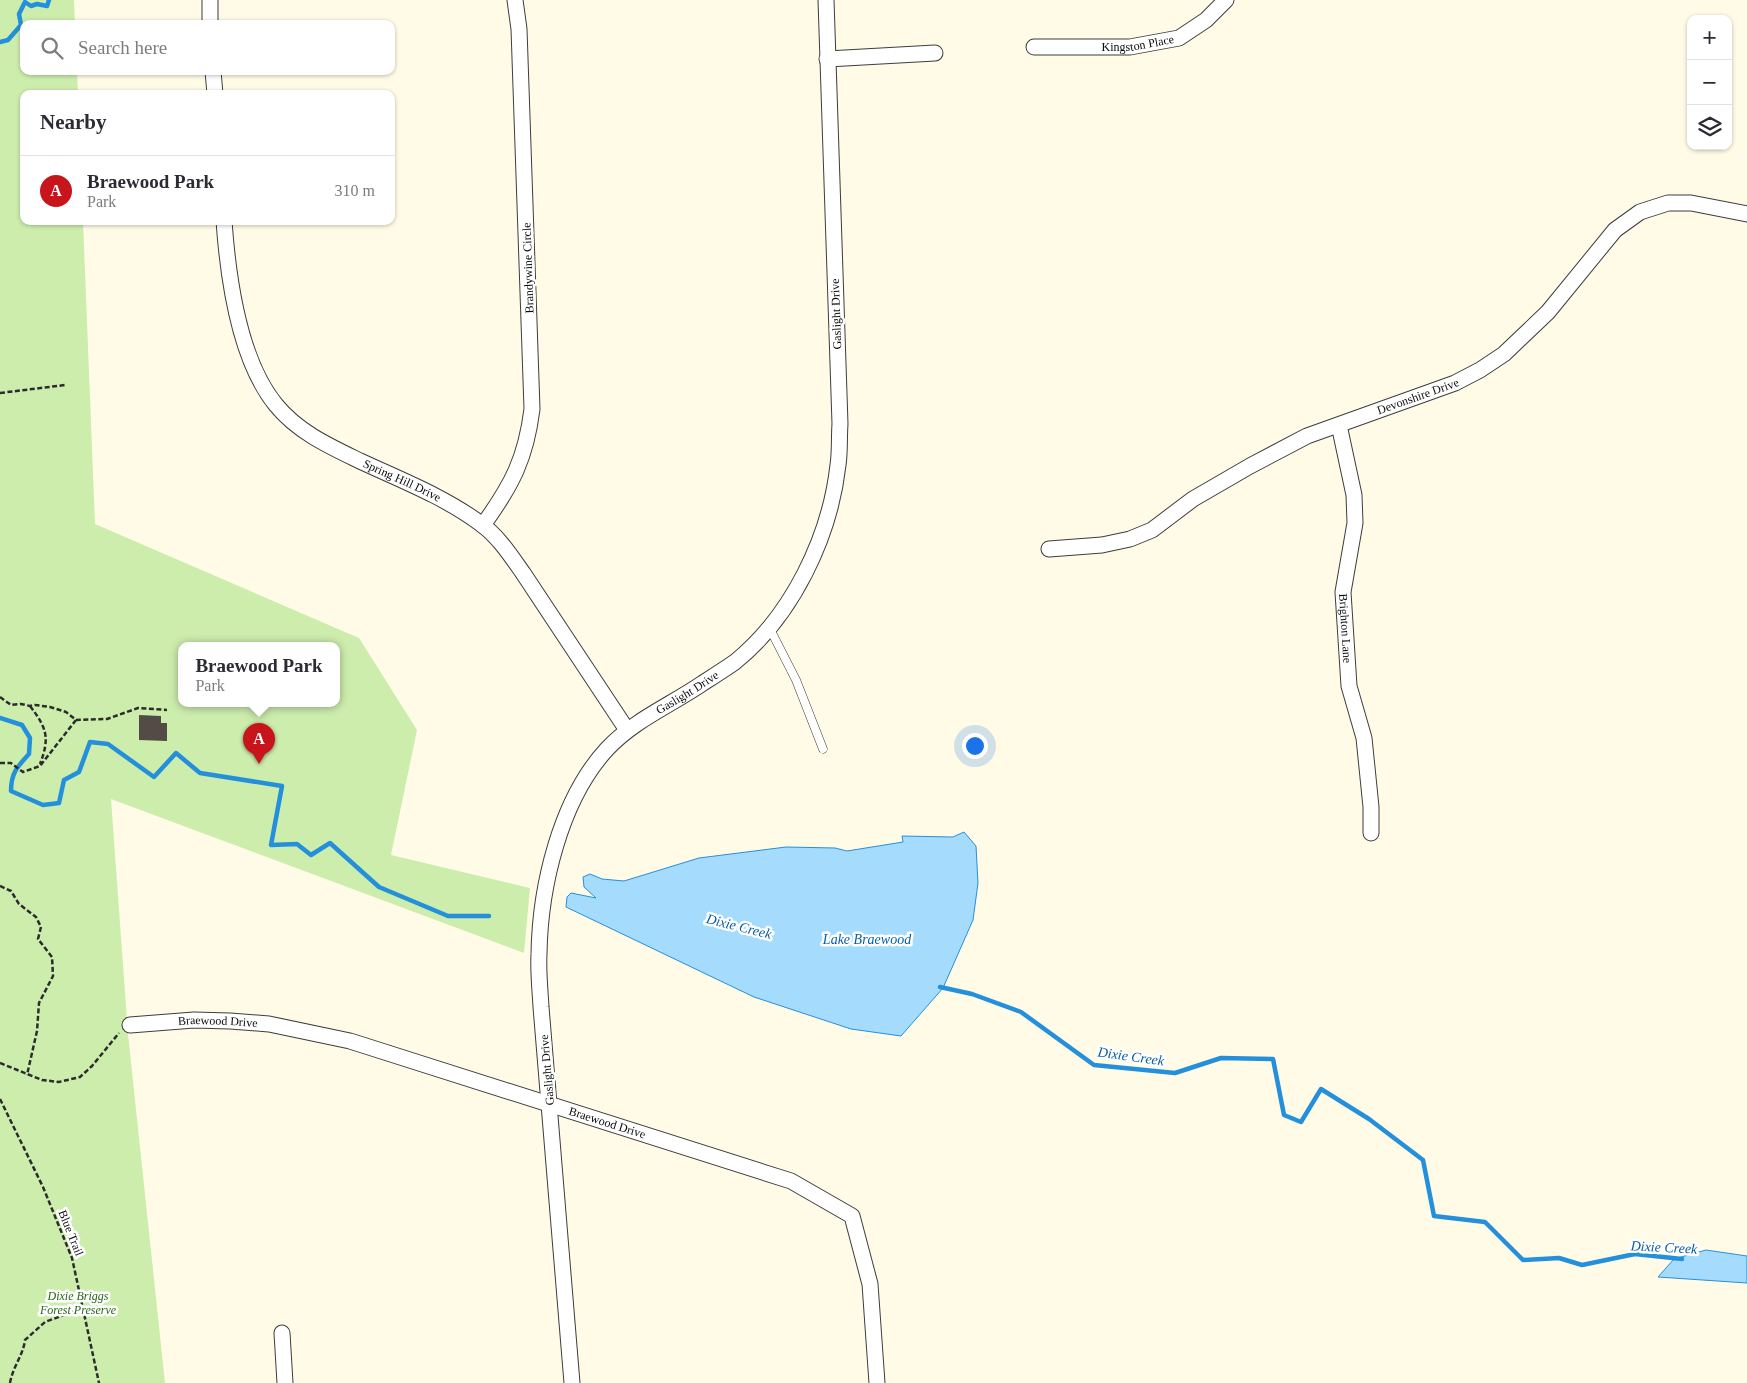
<!DOCTYPE html>
<html lang="en">
<head>
<meta charset="utf-8">
<style>
  :root { --surface:#fff; --page:#f2f2f3; --text:#2b2b33; --muted:#7c7c81; --line:#e1e1e2; --accent:#c7151b }
  body { margin:0; font-family:"Times New Roman",serif; background:var(--page); color:var(--text) }
  .controls { position:absolute; right:15px; top:15px; display:grid; overflow:hidden; border-radius:10px; box-shadow:0 1px 4px #0004 }
  .controls button { width:45px; height:45px; display:grid; place-items:center; padding:0; border:0; border-bottom:1px solid var(--line); background:var(--surface); color:var(--text); font:25px sans-serif }
  .you { position:absolute; left:974px; top:745px; width:18px; height:18px; margin:-12px; border:4px solid #fff; border-radius:50%; background:#1a73e8; box-shadow:0 0 0 8px #1a73e833 }
  .badge { display:grid; place-items:center; width:32px; height:32px; border-radius:50%; background:var(--accent); color:#fff; font-size:16px; font-weight:700 }
  .pin { position:absolute; translate:-50% -41px; filter:drop-shadow(0 1px 2px #0008) }
  .pin::after { content:''; position:absolute; top:26px; width:18px; height:15px; background:inherit; clip-path:polygon(0 0,100% 0,50% 100%) }
  .popup { position:absolute; left:178px; top:642px; width:162px; height:65px; box-sizing:border-box; display:grid; place-content:center; border-radius:10px; background:var(--surface); filter:drop-shadow(0 1px 4px #0005); font-size:16px; white-space:nowrap; color:var(--muted) }
  .popup b { font-size:19px; color:var(--text) }
  .popup::after { content:''; position:absolute; left:50%; top:100%; margin-left:-10px; border:10px solid transparent; border-top-color:var(--surface) }
  .list { margin:0; padding:0; list-style:none }
  h2 { display:flex; justify-content:space-between; align-items:center; height:65px; margin:0; padding:0 20px; font-size:21px }
  h2 small { font-size:16px; font-weight:400; color:var(--muted) }
  .list li { display:grid; grid-template-columns:32px 1fr auto; gap:15px; align-items:center; box-sizing:border-box; height:70px; padding:0 20px; border-top:1px solid var(--line) }
  .list b { display:block; font-size:19px; white-space:nowrap }
  .list p { margin:0; font-size:16px; white-space:nowrap; color:var(--muted) }
  .list em { font-size:16px; font-style:normal; color:var(--muted) }
  .icon { flex:none; width:28px; height:28px; fill:none; stroke:currentColor; stroke-width:2; stroke-linecap:round; stroke-linejoin:round }
  .map { position:relative; flex:none; width:1747px; height:1383px; overflow:hidden }
  .search { position:absolute; background:var(--surface); box-shadow:0 1px 4px #0004; left:20px; top:20px; width:375px; height:55px; display:flex; align-items:center; gap:12px; box-sizing:border-box; padding:0 18px; border-radius:10px; color:var(--muted); font-size:19px }
  .panel { position:absolute; background:var(--surface); box-shadow:0 1px 4px #0004; left:20px; top:90px; width:375px; height:135px; border-radius:10px }
  .map>svg:first-child { display:block }
  .green { fill:#cdedad; fill-rule:evenodd }
  .water { fill:#a5dbfd; stroke:#2490db }
  .lines { fill:none; stroke-linecap:round; stroke-linejoin:round }
  .stream { stroke:#2490db; stroke-width:4.5 }
  .building { fill:#534b45 }
  .lane-casing { stroke:#3d3d3d; stroke-width:9 }
  .street-casing { stroke:#3d3d3d; stroke-width:17 }
  .path { stroke:#2c2c2c; stroke-width:2.5; stroke-dasharray:5 2.5; stroke-linecap:butt }
  .lane { stroke:#fff; stroke-width:8 }
  .street { stroke:#fff; stroke-width:15 }
  .labels { text-anchor:middle; stroke-width:5; stroke-linejoin:round; paint-order:stroke }
  .street-label { font-size:12px; fill:#0a0a0a; stroke:#fff }
  .park-label { font-size:12px; font-style:italic; fill:#256715; stroke:#fff }
  .water-label { font-size:14px; font-style:italic; fill:#085fa7; stroke:#fff }
</style>
</head>
<body>
<div class="map">
<svg width="1747" height="1383" viewBox="0 0 1747 1383">
  <rect width="100%" height="100%" fill="#fffbe7"/>
  <path class="green" d="M0 0H74L75 24H24V71H77L78 94H24V221H83L95 524 359 638 417 730 391 855 530 888 524 953 111 799 128 1034 165 1383H0ZM182 645H336V703H182Z"/>
  <path class="water" d="M964 832 976 846 978 883 973 920 943 988 901 1036 851 1029 754 997 566 907 567 897 571 893 596 898 584 887 583 877 590 874 602 879 624 881 699 858 786 847 835 848 847 851 903 842 902 836 953 837Z
    M1706 1250 1747 1256V1283L1658 1277 1674 1259Z"/>
  <g class="lines">
    <path class="stream" d="M0 42 8 40 21 25 19 14 25 2 31 6 37 4 47 6 49 0
      M0 718 22 725 30 738 29 754C17 767 11 773 11 791L43 805 59 803 64 780 79 772 90 742 108 744 154 777 176 753 200 773 282 786 271 845 297 844 311 855 330 843 379 887 448 916H489
      M940 987 972 994 1021 1012 1094 1065 1175 1073 1221 1058 1273 1059 1284 1115 1301 1122 1321 1089 1369 1119 1423 1160 1434 1216 1485 1222 1523 1260 1559 1258 1582 1265 1635 1254 1682 1259"/>
  </g>
  <path class="building" d="M139 715 161 716V723H167V741L139 740Z"/>
  <g class="lines">
    <defs>
      <path id="lane" d="M769 627 796 680 823 749"/>
      <g id="street">
        <path d="M210 24V0"/>
        <path id="s1" d="M1034 47H1130L1179 38 1206 20 1226 0"/>
        <path d="M827 59 935 53"/>
        <path d="M213 71 215 94"/>
        <path id="s2" d="M224 221C228 278 239 360 276 405 298 432 329 446 360 461 401 480 445 497 481 524 498 536 511 556 523 573L627 730"/>
        <path id="s3" d="M1339 425 1354 495 1355 523 1343 592 1349 686 1364 738 1371 807V833"/>
        <path d="M483 525C512 485 526 458 532 409L519 29 515 0"/>
        <path id="s4" d="M1049 549 1102 545 1130 539 1152 530 1193 499 1250 466 1307 436 1455 383 1480 370 1504 354 1548 312 1615 230 1640 212 1668 203H1691L1747 214"/>
        <path id="s5" d="M130 1025 194 1020 230 1021 269 1024 350 1041 791 1181 852 1216 870 1284 877 1383"/>
        <path d="M282 1333 285 1383"/>
        <path id="s6" d="M572 1383 541 1007C540 989 538 971 539 954 540 887 560 800 607 749 634 720 671 705 703 683 714 676 725 669 735 662 792 616 830 537 838 465 840 452 839 437 840 424L826 0"/>
      </g>
    </defs>
    <use href="#lane" class="lane-casing"/>
    <use href="#street" class="street-casing"/>
    <path class="path" d="M0 393 65 385
      M0 697 11 705 21 704 30 706 35 705 50 707 66 712 76 720 107 719 138 708 167 710
      M30 706C47 728 50 738 40 764
      M0 763H11L23 772 40 766 76 720
      M0 886 11 891 19 904 36 917 41 927 38 939 52 957 53 976 39 1003 37 1031 27 1075
      M0 1063 42 1080 59 1082 80 1077 92 1066 119 1033
      M0 1099 43 1187 72 1258 99 1383
      M10 1383C13 1366 23 1356 25 1340L45 1322 83 1308"/>
    <use href="#lane" class="lane"/>
    <use href="#street" class="street"/>
  </g>
  <g class="labels">
    <g class="street-label">
      <text dy="4" stroke="none"><textPath href="#s1" startOffset="104">Kingston Place</textPath></text>
      <text transform="translate(528 268) rotate(-92)" y="4">Brandywine Circle</text>
      <text transform="translate(836 314) rotate(-92)" y="4">Gaslight Drive</text>
      <text dy="4" stroke="none"><textPath href="#s4" startOffset="405">Devonshire Drive</textPath></text>
      <text dy="4" stroke="none"><textPath href="#s2" startOffset="342">Spring Hill Drive</textPath></text>
      <text dy="4" stroke="none"><textPath href="#s3" startOffset="206">Brighton Lane</textPath></text>
      <text dy="4" stroke="none"><textPath href="#s6" startOffset="749">Gaslight Drive</textPath></text>
      <text dy="4" stroke="none"><textPath href="#s5" startOffset="88">Braewood Drive</textPath></text>
      <text transform="translate(547 1070) rotate(-95)" y="4">Gaslight Drive</text>
      <text dy="4" stroke="none"><textPath href="#s5" startOffset="492">Braewood Drive</textPath></text>
      <text transform="translate(71 1233) rotate(68)" y="4">Blue Trail</text>
    </g>
    <g class="park-label">
      <text x="78" y="1300">Dixie Briggs<tspan x="78" dy="14">Forest Preserve</tspan></text>
    </g>
    <g class="water-label">
      <text transform="translate(739 926) rotate(14)" y="5">Dixie Creek</text>
      <text x="867" y="944">Lake Braewood</text>
      <text transform="translate(1131 1056) rotate(8)" y="5">Dixie Creek</text>
      <text transform="translate(1664 1247) rotate(3)" y="5">Dixie Creek</text>
    </g>
  </g>
</svg>
<div class="controls">
<button>+</button>
<button>−</button>
<button><svg class="icon" aria-label="layers" viewBox="0 0 24 24"><path d="M12 4l9 5-9 5-9-5zM3 14l9 5 9-5"/></svg></button>
</div>
<div class="you"></div>
<div class="pin badge" style="left:259px;top:764px">A</div>
<div class="popup"><b>Braewood Park</b>Park</div>
<div class="search"><svg class="icon" aria-label="search" viewBox="0 0 24 24"><circle cx="10" cy="10" r="6"/><path d="M15 15l6 6"/></svg>Search here</div>
<section class="panel">
<h2>Nearby<small></small></h2>
<ul class="list">
<li><span class="badge">A</span><div><b>Braewood Park</b><p>Park</p></div><em>310 m</em></li>
</ul>
</section>
</div>
</body>
</html>
